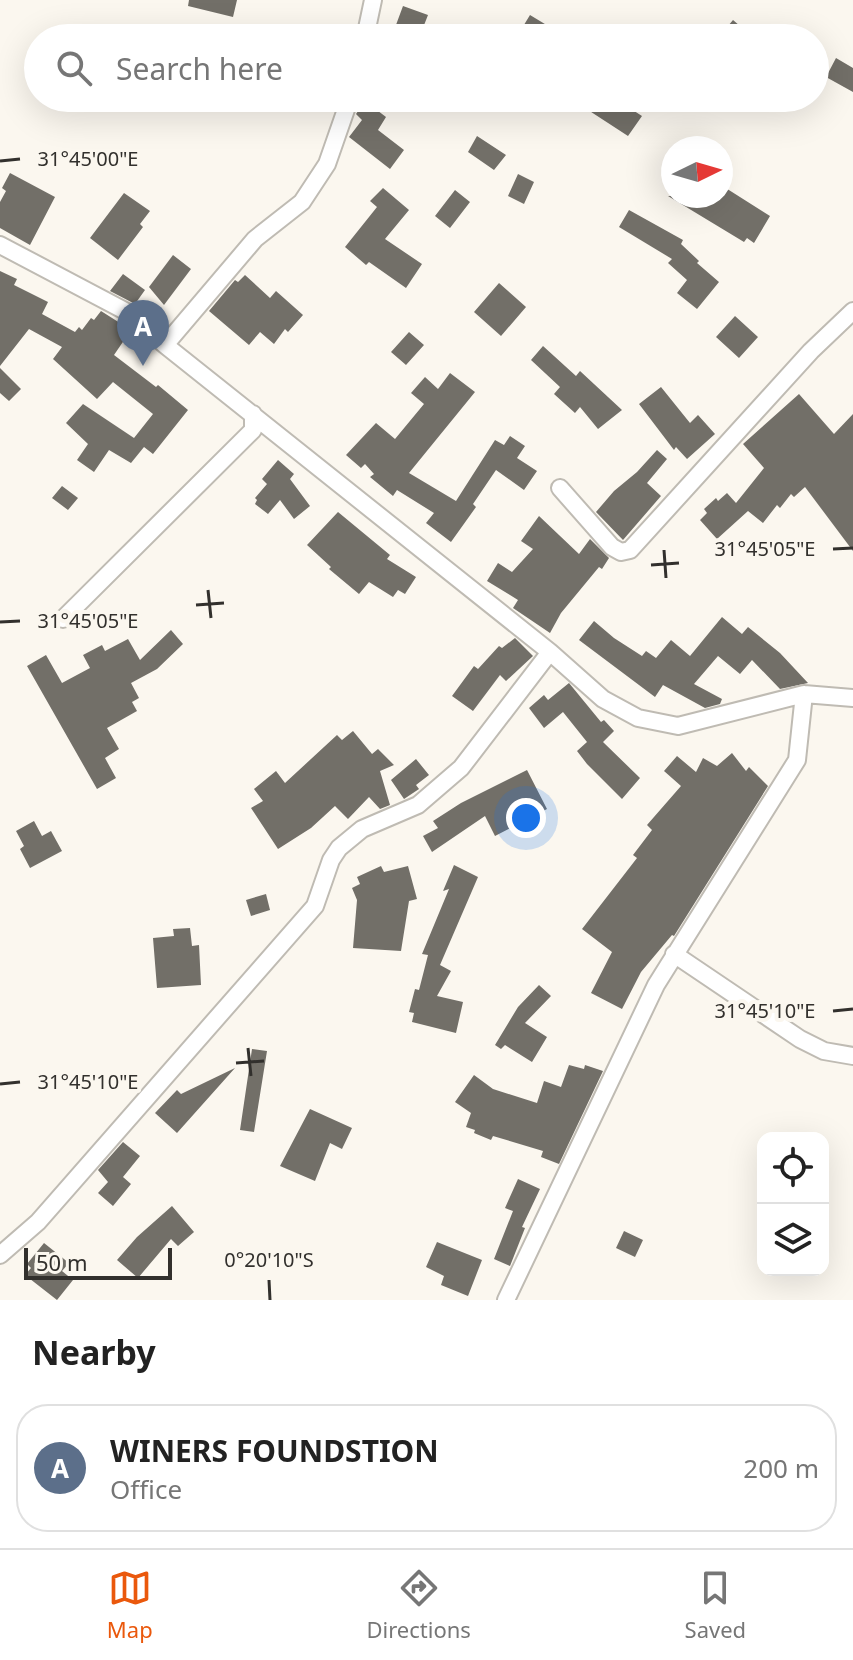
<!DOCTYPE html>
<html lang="en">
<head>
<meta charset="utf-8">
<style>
  :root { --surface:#fff; --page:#f6f6f6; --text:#222; --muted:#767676; --line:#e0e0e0; --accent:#ea580c }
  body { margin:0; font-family:"Noto Sans",sans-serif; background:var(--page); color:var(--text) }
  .controls { position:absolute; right:24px; bottom:24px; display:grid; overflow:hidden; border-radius:16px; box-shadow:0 8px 32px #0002 }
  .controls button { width:72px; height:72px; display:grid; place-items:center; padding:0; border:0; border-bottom:2px solid var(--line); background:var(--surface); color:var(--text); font:40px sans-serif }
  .compass { position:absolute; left:661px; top:136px; width:72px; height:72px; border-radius:50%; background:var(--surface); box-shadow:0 8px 32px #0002; rotate:85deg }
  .scale { position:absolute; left:24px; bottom:20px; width:148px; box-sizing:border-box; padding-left:8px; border:4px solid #32302d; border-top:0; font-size:22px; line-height:28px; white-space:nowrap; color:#32302d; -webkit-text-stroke:6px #fbf7ef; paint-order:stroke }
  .you { position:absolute; left:526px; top:818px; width:28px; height:28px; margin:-20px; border:6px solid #fff; border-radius:50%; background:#1a73e8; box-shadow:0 0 0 12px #1a73e833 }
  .badge { display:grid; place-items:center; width:52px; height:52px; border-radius:50%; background:var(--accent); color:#fff; font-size:26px; font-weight:700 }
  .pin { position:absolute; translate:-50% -66px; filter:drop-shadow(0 2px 4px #0008) }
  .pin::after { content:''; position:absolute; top:42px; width:28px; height:24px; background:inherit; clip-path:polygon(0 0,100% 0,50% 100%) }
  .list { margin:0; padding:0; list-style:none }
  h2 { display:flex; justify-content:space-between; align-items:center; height:104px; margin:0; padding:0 32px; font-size:34px }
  h2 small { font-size:26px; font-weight:400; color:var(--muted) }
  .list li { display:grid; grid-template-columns:52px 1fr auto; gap:24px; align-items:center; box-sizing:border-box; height:128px; margin:0 16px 16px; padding:0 16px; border:2px solid var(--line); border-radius:32px }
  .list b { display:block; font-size:30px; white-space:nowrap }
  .list p { margin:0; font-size:26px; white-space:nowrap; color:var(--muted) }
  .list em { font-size:26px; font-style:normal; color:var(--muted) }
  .icon { flex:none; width:44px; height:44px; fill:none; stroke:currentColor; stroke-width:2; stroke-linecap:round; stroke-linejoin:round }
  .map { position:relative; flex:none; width:853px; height:1300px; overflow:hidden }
  .search { position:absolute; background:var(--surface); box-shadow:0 8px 32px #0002; left:24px; right:24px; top:24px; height:88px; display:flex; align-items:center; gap:20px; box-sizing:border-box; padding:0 28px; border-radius:44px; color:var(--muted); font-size:30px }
  .sheet { height:248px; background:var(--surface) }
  nav { display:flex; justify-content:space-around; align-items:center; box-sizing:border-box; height:112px; border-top:2px solid var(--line); background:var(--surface); font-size:22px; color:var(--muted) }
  nav a { display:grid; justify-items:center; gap:4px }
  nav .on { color:var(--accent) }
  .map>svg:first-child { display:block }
  .building { fill:#726f68 }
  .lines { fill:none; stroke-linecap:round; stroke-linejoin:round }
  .minor-casing { stroke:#bfbbb3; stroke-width:20 }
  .minor { stroke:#fff; stroke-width:16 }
  .ticks { fill:none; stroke:#32302d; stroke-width:3 }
  .ticks-label { font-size:20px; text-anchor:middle; fill:#32302d; stroke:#fbf7ef; stroke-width:8; stroke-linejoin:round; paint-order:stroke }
</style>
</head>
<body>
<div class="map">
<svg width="853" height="1300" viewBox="0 0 853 1300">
  <rect width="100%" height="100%" fill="#fbf7ef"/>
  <path class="building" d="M189 0H237L233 17 188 6Z
    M403 6 428 15 419 38H405L393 33Z
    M530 15 568 38H516Z
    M733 20 754 38H718Z
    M836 58 853 68V92L826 77Z
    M592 98H614L642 116 628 136 585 108Z
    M365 101 386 117 378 130 404 150 390 169 349 137 362 120 356 114Z
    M477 136 506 155 494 170 468 152Z
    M10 173 55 197 30 245 0 228V202L6 191 2 188Z
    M518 174 534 182 524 204 508 196Z
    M721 185 770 216 754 243 747 238 744 242 668 196H721Z
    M383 188 409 210 385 239 422 264 406 288 369 262 366 265 345 247 377 207 370 201Z
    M455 190 470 202 450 228 435 216Z
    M124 193 150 211 140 224 143 227 118 260 90 238Z
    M629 210 683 240 681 244 699 261 697 263 719 282 697 309 677 293 687 280 668 263 672 259 619 227Z
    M173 255 191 269 164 305 149 287Z
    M0 271 17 279 14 285 48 302 42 314 75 332 79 327 82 330 91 318 94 320 101 311 131 330 114 355 156 387 158 385 188 410 153 454 144 447 131 463 109 450 94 472 77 460 88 444 66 423 83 404 134 438 153 414 113 382 97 399 53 359 62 347 29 329 0 366Z
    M123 274 145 290 135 304 110 291Z
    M245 275 270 298 276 291 303 315 288 332 285 329 274 344 260 332 249 345 209 311 235 280 238 282Z
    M499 283 526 307 501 336 474 312Z
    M735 316 758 337 739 358 716 337Z
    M409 332 424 345 406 365 391 352Z
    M543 346 576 376 580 371 622 410 598 429 580 407 575 413 554 394 560 387 531 360Z
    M0 368 21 389 9 401 0 393Z
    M450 373 475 392 409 473 456 501 495 440 504 445 510 436 525 446 517 458 537 471 524 490 496 470 473 504 476 507 451 542 426 523 434 513 397 490 393 496 370 477 374 474 365 464 361 468 346 455 376 423 395 439 424 404 411 393 425 377 438 389Z
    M661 387 690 423 698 415 715 434 687 459 676 447 674 450 639 404Z
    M799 394 834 434 853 414V551L805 487 794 497 791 494 780 508 777 505 763 523 748 511 717 539 700 520 707 513 704 509 716 498 718 501 727 493 736 503 764 468 743 444Z
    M657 450 667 459 647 483 661 496 623 540 596 512 614 491 637 472Z
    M278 460 294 474 290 479 310 506 294 519 280 500 268 514 255 504 257 500 255 498 267 484 262 479Z
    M62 486 78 498 68 510 52 498Z
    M338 512 390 555 387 559 416 577 405 594 398 590 393 597 369 582 359 594 329 569 331 567 307 545Z
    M539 516 579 554 590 539 609 558 602 569 599 567 561 613 550 633 513 608 518 600 487 581 498 563 512 572 533 549 521 541Z
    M722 617 742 634 748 627 780 653 808 683 780 689 752 660 740 674 718 656 694 684 722 699 720 704 705 708 663 685 655 697 579 640 594 621 614 638 642 656 646 651 656 658 671 640 690 656Z
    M171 630 183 644 157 669 131 683 139 698 132 702 137 711 107 728 119 749 105 758 116 778 97 789 27 666 46 655 62 683 90 668 83 655 102 645 105 651 128 639 140 660Z
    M515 638 533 656 506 681 500 675 473 711 452 696 474 666 478 669 499 646 502 648Z
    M569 683 601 722 604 720 614 731 603 742 640 778 622 799 587 764 577 751 587 742 563 712 544 728 529 708 544 695 548 700Z
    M353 731 372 754 378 749 394 765 380 771 390 805 380 809 369 797 348 819 335 806 311 828 278 849 251 808 263 801 254 789 276 771 285 783 337 735 342 740Z
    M732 753 746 771 749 767 768 786 674 936 672 935 641 972 622 1009 591 993 612 952 582 929 637 858 633 855 652 830 647 825 681 786 664 771 677 756 696 772 703 758 717 766Z
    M416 759 429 775 416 785 419 789 404 799 391 780Z
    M527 770 547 809 495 836 485 816 432 852 423 836 438 828 433 821 461 803Z
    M34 821 42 836 51 831 62 851 30 868 20 849 24 846 16 831Z
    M454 865 478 877 440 965 451 971 437 996 463 1002 456 1033 412 1022 414 1013 409 1012 415 989 419 990 428 955 422 954 449 889 443 891Z
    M381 866 384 872 408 866 417 899 409 901 401 951 353 948 357 900 352 888 360 884 357 877Z
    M266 894 270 910 251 916 246 900Z
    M190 928 192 946 199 945 201 985 157 988 153 938 174 936 173 929Z
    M539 985 551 996 525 1023 547 1037 532 1062 505 1045 501 1049 495 1045 518 1007Z
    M252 1049 267 1051 254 1132 240 1130Z
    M569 1065 584 1069 585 1065 603 1071 559 1164 541 1157 543 1151 493 1136 491 1140 474 1133 475 1130 466 1127 471 1113 455 1102 474 1075 493 1089 537 1103 544 1081 561 1087Z
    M235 1068 177 1133 155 1113 177 1090 181 1094Z
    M310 1109 352 1128 342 1149 330 1143 315 1181 280 1166Z
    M123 1142 140 1156 123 1177 131 1184 113 1206 98 1193 108 1182 98 1170Z
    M518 1179 540 1189 522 1227 525 1228 510 1266 494 1259 513 1211 505 1208Z
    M172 1206 194 1232 178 1246 171 1239 138 1278 117 1260 137 1237Z
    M624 1231 643 1240 635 1257 616 1248Z
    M437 1242 482 1260 468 1296 441 1285 444 1276 426 1267Z
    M44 1243 69 1263 62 1271 73 1280 57 1300 25 1275 31 1268 27 1264Z"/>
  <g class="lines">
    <defs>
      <path id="minor" d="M365 38 373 0
        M0 245 127 312 165 345 550 652 603 699 638 718 678 726 804 694 853 698
        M165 345 255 239 302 202 327 164 350 98
        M560 488 612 547 621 552 630 550 811 351 853 311
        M63 619 253 430V414
        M674 954 800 1039 824 1051 853 1056
        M0 1255 38 1222 315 906 331 860 339 848 362 829 418 805 461 768 550 652
        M506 1300 656 985 797 760 804 694"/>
    </defs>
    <use href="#minor" class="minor-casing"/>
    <use href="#minor" class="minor"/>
  </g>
  <path class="ticks" d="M0 161 20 159M833 549 853 548M664 550 666 578M651 565 679 563M208 590 211 618M196 605 224 603M0 622 20 621M833 1011 853 1009M248 1048 251 1076M236 1063 264 1061M0 1084 20 1082M269 1280 270 1300"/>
  <g class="ticks-label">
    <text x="88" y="166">31°45'00"E</text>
    <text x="765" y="556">31°45'05"E</text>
    <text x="88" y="628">31°45'05"E</text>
    <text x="765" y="1018">31°45'10"E</text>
    <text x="88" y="1089">31°45'10"E</text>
    <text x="269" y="1267">0°20'10"S</text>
  </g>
</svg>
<div class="controls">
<button><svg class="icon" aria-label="locate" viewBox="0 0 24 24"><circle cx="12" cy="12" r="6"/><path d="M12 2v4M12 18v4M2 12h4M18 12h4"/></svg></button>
<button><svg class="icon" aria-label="layers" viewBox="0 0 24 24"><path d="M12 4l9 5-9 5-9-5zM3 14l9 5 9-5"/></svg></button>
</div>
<svg class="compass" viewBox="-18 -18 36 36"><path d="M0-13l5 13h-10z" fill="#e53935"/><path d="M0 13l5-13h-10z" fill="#767676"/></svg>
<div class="scale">50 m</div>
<div class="you"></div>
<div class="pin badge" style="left:143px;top:366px;background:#5c6f8a">A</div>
<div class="search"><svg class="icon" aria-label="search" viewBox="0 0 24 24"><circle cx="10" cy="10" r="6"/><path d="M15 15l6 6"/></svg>Search here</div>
</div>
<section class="sheet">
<h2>Nearby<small></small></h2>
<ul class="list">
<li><span class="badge" style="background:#5c6f8a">A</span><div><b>WINERS FOUNDSTION</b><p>Office</p></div><em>200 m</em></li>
</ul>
</section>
<nav>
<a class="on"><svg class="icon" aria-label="map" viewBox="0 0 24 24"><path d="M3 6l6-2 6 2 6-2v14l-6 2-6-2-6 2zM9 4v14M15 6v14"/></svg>Map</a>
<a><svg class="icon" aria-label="directions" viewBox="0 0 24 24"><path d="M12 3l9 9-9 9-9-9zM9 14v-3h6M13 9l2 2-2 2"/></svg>Directions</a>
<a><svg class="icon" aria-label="saved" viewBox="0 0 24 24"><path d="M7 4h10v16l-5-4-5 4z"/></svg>Saved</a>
</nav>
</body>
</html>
